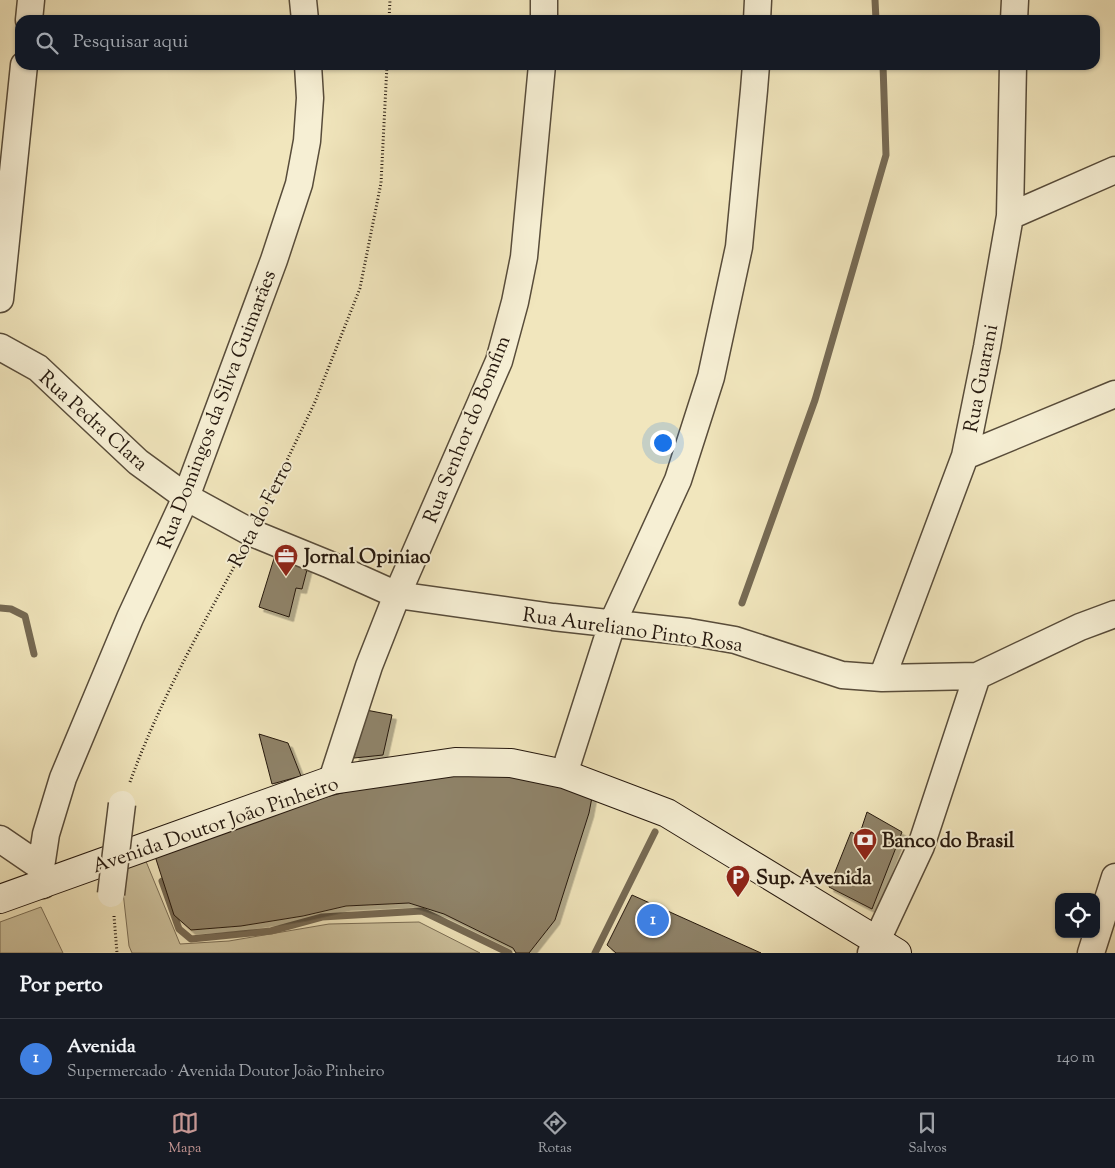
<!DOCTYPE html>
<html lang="pt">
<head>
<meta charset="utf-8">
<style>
  :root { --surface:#171b24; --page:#242831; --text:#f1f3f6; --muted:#9ea1a6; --line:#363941; --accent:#c59692 }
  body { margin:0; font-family:"Sorts Mill Goudy",serif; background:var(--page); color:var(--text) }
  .controls { position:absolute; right:15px; bottom:15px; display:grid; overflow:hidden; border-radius:10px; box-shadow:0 1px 4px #0004 }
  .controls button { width:45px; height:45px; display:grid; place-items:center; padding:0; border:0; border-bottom:1px solid var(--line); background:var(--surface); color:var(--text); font:25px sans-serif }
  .you { position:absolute; left:662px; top:442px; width:18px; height:18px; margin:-12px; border:4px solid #fff; border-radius:50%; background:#1a73e8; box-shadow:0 0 0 8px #1a73e833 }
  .badge { display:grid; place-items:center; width:32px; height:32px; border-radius:50%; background:var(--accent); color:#fff; font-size:16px; font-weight:700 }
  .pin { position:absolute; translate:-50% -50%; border:2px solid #fff; box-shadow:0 1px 5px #0006 }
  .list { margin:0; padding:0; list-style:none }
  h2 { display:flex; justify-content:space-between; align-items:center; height:65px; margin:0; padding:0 20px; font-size:21px }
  h2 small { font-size:16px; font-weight:400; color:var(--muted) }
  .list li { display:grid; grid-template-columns:32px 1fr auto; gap:15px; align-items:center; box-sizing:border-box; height:80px; padding:0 20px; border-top:1px solid var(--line) }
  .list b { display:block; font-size:19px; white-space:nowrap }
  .list p { margin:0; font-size:16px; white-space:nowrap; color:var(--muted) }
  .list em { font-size:16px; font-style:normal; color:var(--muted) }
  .icon { flex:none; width:28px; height:28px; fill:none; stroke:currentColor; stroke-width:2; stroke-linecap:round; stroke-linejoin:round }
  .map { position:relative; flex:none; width:1115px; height:953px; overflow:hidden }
  .search { position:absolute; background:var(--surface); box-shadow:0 1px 4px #0004; left:15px; right:15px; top:15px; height:55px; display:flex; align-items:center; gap:12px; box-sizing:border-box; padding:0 18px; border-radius:15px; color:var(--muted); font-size:19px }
  .sheet { height:145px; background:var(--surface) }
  nav { display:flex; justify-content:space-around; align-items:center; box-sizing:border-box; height:70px; border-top:1px solid var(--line); background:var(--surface); font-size:14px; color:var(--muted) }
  nav a { display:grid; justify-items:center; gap:2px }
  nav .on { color:var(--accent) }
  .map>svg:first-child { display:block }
  .green { fill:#cec39f; stroke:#7a6e56 }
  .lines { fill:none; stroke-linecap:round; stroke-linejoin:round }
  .stream { stroke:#766a54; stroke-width:7 }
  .building { fill:#8f8369; stroke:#25180e; filter:url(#shadow) }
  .minor-casing { stroke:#584c3a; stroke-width:29 }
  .secondary-casing { stroke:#25180e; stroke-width:30 }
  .path { stroke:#25180e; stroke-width:3; stroke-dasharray:1 2.5; stroke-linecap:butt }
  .minor { stroke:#f6efd4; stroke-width:26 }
  .secondary { stroke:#f6efd4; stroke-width:28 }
  .minor-bridge-casing { stroke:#584c3a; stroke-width:29; stroke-linecap:butt }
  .minor-bridge { stroke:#f6efd4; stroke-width:26 }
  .labels { text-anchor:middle; stroke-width:4; stroke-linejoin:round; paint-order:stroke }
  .street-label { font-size:20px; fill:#25180e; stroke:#f6efd4 }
  .poi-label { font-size:20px; font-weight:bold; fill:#25180e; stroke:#f6efd4; text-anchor:start }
</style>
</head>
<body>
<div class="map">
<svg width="1115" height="953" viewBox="0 0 1115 953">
  <defs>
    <filter id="shadow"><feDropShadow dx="4.5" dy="4.5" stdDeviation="0" flood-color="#0004"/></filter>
  </defs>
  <rect width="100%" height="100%" fill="#f1e6bd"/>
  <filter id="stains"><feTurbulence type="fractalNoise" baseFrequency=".004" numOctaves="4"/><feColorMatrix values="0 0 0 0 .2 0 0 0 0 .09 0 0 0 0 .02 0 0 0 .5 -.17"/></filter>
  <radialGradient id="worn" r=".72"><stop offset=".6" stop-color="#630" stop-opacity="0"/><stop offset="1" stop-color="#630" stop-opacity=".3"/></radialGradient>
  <path class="green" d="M145 859 180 944 229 941 329 924 419 922 480 953H132L129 946 120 865Z
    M41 907 63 953H0V922Z"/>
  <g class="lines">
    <path class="stream" d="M875 0 876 20
      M742 603 815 400 886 155 883 65
      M0 608 11 609 25 616 34 654
      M162 881 179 929 191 939 271 931 322 917 422 911 509 953
      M595 953 655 832"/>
  </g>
  <path class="building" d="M276 552 308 566 302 589 296 588 289 617 259 607Z
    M366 710 392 715 383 755 354 758Z
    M259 734 288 743 301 776 272 784Z
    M496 771 593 792 589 813 555 920 529 953H516L513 948 444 914 409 903 346 906 303 916 241 926 191 930 174 915 154 853 303 803 369 786 437 776Z
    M867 812 902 832 872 909 829 887 851 832 859 836Z
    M632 895 761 953H616L607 945Z"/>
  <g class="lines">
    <defs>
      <path id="minor" d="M303 0 305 20
        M29 20 31 0
        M544 20V0
        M757 20 758 0
        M1014 20 1015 0
        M1010 216 1115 170
        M0 299 24 65
        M0 347 38 368 138 462 186 497 252 533 328 564 397 595 553 617 689 632 735 640 842 675 882 678 977 676 1080 627 1115 614
        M965 456 1115 394
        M882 678 965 456 987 347 1010 216 1013 65
        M564 774 612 624 678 480 711 377 739 247 754 90 756 65
        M332 780 369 666 397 595 499 361 515 302 524 257 542 65
        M0 839 41 867
        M43 885 41 867 46 834 63 778 130 618 186 497 274 260 299 184 307 141 310 98 308 65
        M871 953 921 846 977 676
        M1091 953 1115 877"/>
      <path id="secondary" d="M0 899 332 780 455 762 511 763 564 774 667 813 897 953"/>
    </defs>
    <use href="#minor" class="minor-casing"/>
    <use href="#secondary" class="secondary-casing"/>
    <path class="path" d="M389 20 390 0
      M263 510 315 402 360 288 381 183 387 65
      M130 782C159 702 201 628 241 554
      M114 916 117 953"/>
    <use href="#minor" class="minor"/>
    <use href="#secondary" class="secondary"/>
    <defs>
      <path id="minor-bridge" d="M111 894 122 804"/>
    </defs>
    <use href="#minor-bridge" class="minor-bridge-casing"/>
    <use href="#minor-bridge" class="minor-bridge"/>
  </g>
  <defs>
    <symbol id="office-pin" viewBox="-11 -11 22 30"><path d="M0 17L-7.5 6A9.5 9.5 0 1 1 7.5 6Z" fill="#8f2418" stroke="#f6efd4"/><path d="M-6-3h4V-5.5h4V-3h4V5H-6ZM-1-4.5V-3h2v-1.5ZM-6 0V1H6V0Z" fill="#fff"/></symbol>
    <symbol id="bank-pin" viewBox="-11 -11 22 30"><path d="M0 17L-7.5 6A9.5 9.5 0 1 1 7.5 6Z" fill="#8f2418" stroke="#f6efd4"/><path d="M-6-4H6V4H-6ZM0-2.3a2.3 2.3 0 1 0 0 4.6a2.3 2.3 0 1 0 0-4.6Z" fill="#fff"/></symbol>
    <symbol id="parking-pin" viewBox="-11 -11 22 30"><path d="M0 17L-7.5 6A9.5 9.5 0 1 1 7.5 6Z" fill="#8f2418" stroke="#f6efd4"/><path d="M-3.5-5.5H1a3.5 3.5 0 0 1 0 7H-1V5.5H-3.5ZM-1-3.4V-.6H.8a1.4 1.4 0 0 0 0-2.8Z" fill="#fff"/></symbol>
  </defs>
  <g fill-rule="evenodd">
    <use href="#office-pin" x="272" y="542" width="28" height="38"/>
    <use href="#bank-pin" x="851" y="826" width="28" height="38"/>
    <use href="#parking-pin" x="724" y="863" width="28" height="38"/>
  </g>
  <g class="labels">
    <g class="street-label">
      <text transform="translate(980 378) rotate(-79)" y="7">Rua Guarani</text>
      <text transform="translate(216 409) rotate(-69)" y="7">Rua Domingos da Silva Guimarães</text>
      <text transform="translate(94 420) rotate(42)" y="7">Rua Pedra Clara</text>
      <text transform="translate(466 429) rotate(-68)" y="7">Rua Senhor do Bomfim</text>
      <text transform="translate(260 513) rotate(-63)" y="7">Rota do Ferro</text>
      <text transform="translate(633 629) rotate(8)" y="7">Rua Aureliano Pinto Rosa</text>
      <text transform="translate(215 824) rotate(-19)" y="7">Avenida Doutor João Pinheiro</text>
    </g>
    <g class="poi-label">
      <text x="304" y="563">Jornal Opiniao</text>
      <text x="882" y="847">Banco do Brasil</text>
      <text x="756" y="884">Sup. Avenida</text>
    </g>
  </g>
  <rect width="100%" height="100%" filter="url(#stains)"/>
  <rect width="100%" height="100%" fill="url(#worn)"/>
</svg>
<div class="controls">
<button><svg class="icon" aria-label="locate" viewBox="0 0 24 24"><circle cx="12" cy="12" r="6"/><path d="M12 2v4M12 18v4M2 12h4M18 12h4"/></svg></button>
</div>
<div class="you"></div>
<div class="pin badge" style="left:653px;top:920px;background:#3f7fe0">1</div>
<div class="search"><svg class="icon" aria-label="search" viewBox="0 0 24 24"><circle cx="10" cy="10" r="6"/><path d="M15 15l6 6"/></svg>Pesquisar aqui</div>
</div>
<section class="sheet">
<h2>Por perto<small></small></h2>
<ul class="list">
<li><span class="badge" style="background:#3f7fe0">1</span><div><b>Avenida</b><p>Supermercado · Avenida Doutor João Pinheiro</p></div><em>140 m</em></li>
</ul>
</section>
<nav>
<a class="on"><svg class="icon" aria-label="map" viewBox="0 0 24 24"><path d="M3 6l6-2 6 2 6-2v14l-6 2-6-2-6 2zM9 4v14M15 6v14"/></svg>Mapa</a>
<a><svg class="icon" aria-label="directions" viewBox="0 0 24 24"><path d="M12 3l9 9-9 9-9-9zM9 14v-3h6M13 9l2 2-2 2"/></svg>Rotas</a>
<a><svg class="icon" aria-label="saved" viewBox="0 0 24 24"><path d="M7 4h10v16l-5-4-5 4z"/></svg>Salvos</a>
</nav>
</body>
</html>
